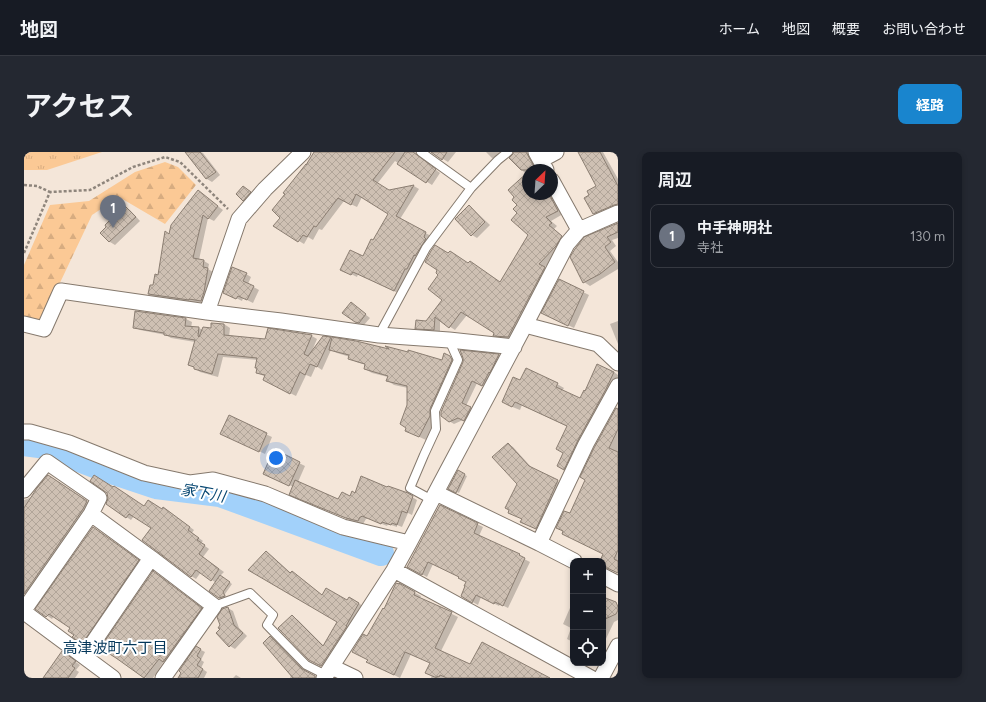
<!DOCTYPE html>
<html lang="ja">
<head>
<meta charset="utf-8">
<style>
  :root { --surface:#171b24; --page:#242831; --text:#f1f3f6; --muted:#9ea1a6; --line:#363941; --accent:#1985ce }
  body { margin:0; font-family:Figtree,"Noto Sans JP",sans-serif; background:var(--page); color:var(--text) }
  .controls { position:absolute; right:12px; bottom:12px; display:grid; overflow:hidden; border-radius:8px; box-shadow:0 2px 6px #0003 }
  .controls button { width:36px; height:36px; display:grid; place-items:center; padding:0; border:0; border-bottom:1px solid var(--line); background:var(--surface); color:var(--text); font:20px sans-serif }
  .compass { position:absolute; left:498px; top:12px; width:36px; height:36px; border-radius:50%; background:var(--surface); box-shadow:0 2px 6px #0003; rotate:25deg }
  .you { position:absolute; left:252px; top:306px; width:14px; height:14px; margin:-10px; border:3px solid #fff; border-radius:50%; background:#1a73e8; box-shadow:0 0 0 6px #1a73e833 }
  .badge { display:grid; place-items:center; width:26px; height:26px; border-radius:50%; background:var(--accent); color:#fff; font-size:13px; font-weight:700 }
  .pin { position:absolute; translate:-50% -33px; filter:drop-shadow(0 1px 2px #0008) }
  .pin::after { content:''; position:absolute; top:21px; width:14px; height:12px; background:inherit; clip-path:polygon(0 0,100% 0,50% 100%) }
  .list { margin:0; padding:0; list-style:none }
  h2 { display:flex; justify-content:space-between; align-items:center; height:52px; margin:0; padding:0 16px; font-size:17px }
  h2 small { font-size:13px; font-weight:400; color:var(--muted) }
  .list li { display:grid; grid-template-columns:26px 1fr auto; gap:12px; align-items:center; box-sizing:border-box; height:64px; margin:0 8px 8px; padding:0 8px; border:1px solid var(--line); border-radius:8px }
  .list b { display:block; font-size:15px; white-space:nowrap }
  .list p { margin:0; font-size:13px; white-space:nowrap; color:var(--muted) }
  .list em { font-size:13px; font-style:normal; color:var(--muted) }
  .icon { flex:none; width:22px; height:22px; fill:none; stroke:currentColor; stroke-width:2; stroke-linecap:round; stroke-linejoin:round }
  .map { position:relative; flex:none; width:594px; height:526px; overflow:hidden; border-radius:8px }
  header { display:flex; align-items:center; gap:24px; box-sizing:border-box; height:56px; padding:0 20px; background:var(--surface); border-bottom:1px solid var(--line) }
  header strong { font-size:19px }
  nav { display:flex; gap:22px; margin-inline-start:auto; font-size:14px }
  .intro { display:flex; align-items:center; justify-content:space-between; box-sizing:border-box; height:96px; padding:0 24px }
  h1 { margin:0; font-size:28px }
  .button { padding:10px 18px; border-radius:8px; background:var(--accent); color:#fff; font-size:14px; font-weight:700 }
  main { display:flex; gap:24px; padding:0 24px }
  aside { flex:1; background:var(--surface); border-radius:8px; box-shadow:0 2px 6px #0003 }
  .map>svg:first-child { display:block }
  .grass { fill:url(#grass-tufts) }
  .forest { fill:url(#forest-firs) }
  .shadow { fill:#0003 }
  .lines { fill:none; stroke-linecap:round; stroke-linejoin:round }
  .river { stroke:#a2d1fa; stroke-width:26 }
  .building { fill:url(#building-cross-hatch); stroke:#8b7e72 }
  .service-casing { stroke:#85796d; stroke-width:10 }
  .minor-casing { stroke:#85796d; stroke-width:17 }
  .path { stroke:#8e857c; stroke-width:2.5; stroke-dasharray:3 2; stroke-linecap:butt }
  .service { stroke:#fff; stroke-width:8 }
  .minor { stroke:#fff; stroke-width:15 }
  .labels { text-anchor:middle; stroke-width:4; stroke-linejoin:round; paint-order:stroke }
  .water-label { font-size:15px; font-style:italic; fill:#074772; stroke:#fff }
  .neighbourhood-label { font-size:15px; fill:#04375a; stroke:#fff }
</style>
</head>
<body>
<header>
<strong>地図</strong>
<nav><a>ホーム</a><a>地図</a><a>概要</a><a>お問い合わせ</a></nav>
</header>
<div class="intro"><h1>アクセス</h1><a class="button">経路</a></div>
<main>
<div class="map">
<svg width="594" height="526" viewBox="0 0 594 526">
  <defs>
    <pattern id="grass-tufts" width="24" height="20" patternUnits="userSpaceOnUse"><rect width="24" height="20" fill="#fbc995"/><path d="M3 7l-1-3M5 7V3M7 7l1-3M15 17l-1-3M17 17v-4M19 17l1-3" fill="none" stroke="#d7ac80"/></pattern>
    <pattern id="forest-firs" width="22" height="20" patternUnits="userSpaceOnUse"><rect width="22" height="20" fill="#fbc995"/><path d="M5 1l3.5 6h-7zM16 11l3.5 6h-7z" fill="#d7ac80"/></pattern>
    <pattern id="building-cross-hatch" width="8" height="8" patternUnits="userSpaceOnUse"><rect width="8" height="8" fill="#cec0b3"/><path d="M0 0l8 8M0 8l8-8" fill="none" stroke="#b1a599"/></pattern>
  </defs>
  <rect width="100%" height="100%" fill="#f4e6d9"/>
  <path class="grass" d="M0 0H78L23 18H0Z"/>
  <path class="forest" d="M141 10 154 15 172 33 141 72 95 45 68 63 34 135 19 171 0 168V113L26 53 65 49 111 20Z"/>
  <path class="shadow" d="M171 0H177L179 1 196 23 188 30 183 27 165 4Z
    M291 0H398L397 6 399 8 416 21 408 33 371 9 353 32 365 39 390 34 395 37 376 67 407 84 376 142 334 122 333 125 323 120 340 105 365 61 338 45 333 55 320 49 298 78 295 77 289 88 284 85 280 92 250 74 258 66 262 42Z
    M408 0H432L424 10Z
    M462 0H483L473 9 468 6Z
    M490 0H504L509 5 515 18H504V42H528L539 62 527 69 533 74 530 77 543 88 538 97 520 116 526 119 490 188 475 186 470 183 471 181 443 163 431 178 416 168V181L398 179 392 176 403 170 420 147 416 123 425 102 445 112 477 131 505 83 495 61 494 53 503 23 493 13Z
    M555 0H579L594 27V51L590 50 594 53V57L575 65 570 61 566 44 573 34Z
    M222 36 228 42 222 49 220 48Z
    M179 43 199 58 190 69 184 66 175 108 180 109 185 112 184 117 189 120 185 144 183 151 171 150V151L130 145 125 142 130 135 134 124 145 83Z
    M101 55 106 58 116 69 91 93 86 90 77 81Z
    M445 55 450 58 466 73 453 86 448 83 432 67Z
    M594 72V86L588 88 592 94 586 99 594 110V117L566 134 560 130 548 105Z
    M222 122 227 125 224 132 235 138 229 151 219 146 218 149 206 143Z
    M559 140 565 143 550 176 524 163Z
    M332 155 346 166 340 173H337L331 170Z
    M112 160 162 167 168 170 167 176H175L179 178 188 177V172H200L206 176 205 185 242 189 244 178 288 184 293 187 288 199 306 186 308 187 418 209 426 205 433 209 413 261 412 268 402 288 389 282 384 254V236L370 233 364 229V225L348 221 341 217 342 213 332 210 325 206 326 205 313 201 307 198 298 218 292 214 287 225 282 223 272 244 246 231 242 225 233 221 234 217 232 215 234 208 199 205 194 225 176 220 165 212 171 190 147 186 142 183 116 178 110 175Z
    M594 169V192L586 172Z
    M437 199 475 203 479 206 463 236 453 231 442 254 451 259 445 271 439 268 430 272 425 269 440 210Z
    M590 220 594 223V230L547 321 534 314 540 301 544 275 498 253 496 258 486 254 497 229 533 232 540 236 538 239 557 248Z
    M594 255V421L579 414V409H577L580 402 546 363 562 328 571 297Z
    M205 265 248 285 241 302 203 284Z
    M484 292 489 295 509 317 539 332 517 379 503 373 499 367 490 363 494 332Z
    M275 311 281 314 274 330 315 349 327 345 331 342 364 336 383 342 393 348 388 363 384 361 378 375 373 373V375L364 372 363 374 343 366V367H342L339 372 328 369 272 345 270 335 245 325Z
    M434 320 443 324 435 341 425 336Z
    M30 327 68 353 5 445 0 442V348L3 347 7 345Z
    M83 352 121 355 144 359 170 378 168 381 179 389 177 391 185 397 179 405 200 420 196 424 208 432 201 442 202 446 198 447 195 446 192 431 177 420 172 427 167 424 128 376 110 364 107 368Z
    M416 354 459 375 455 384 506 410 484 456 476 452 475 454 457 445 454 453 438 444 443 430 436 425 409 412 403 425 384 414Z
    M74 379 119 412 63 494 58 491 51 483 47 475 30 464 28 467 13 457Z
    M242 400 248 404 267 421 268 420 274 424 299 444 323 449 325 446 341 455 304 517 293 512 268 464 274 468 300 494 314 470Z
    M135 423 182 460 145 512 140 509 129 526H122L93 505Z
    M376 433 397 444 396 446 434 465 417 499 447 513 524 526H407L408 523 407 511 387 502 376 526 350 513 345 508 344 485Z
    M579 445 594 453V468L590 470 579 493Z
    M549 449V490L543 487 547 476 539 472Z
    M204 456 209 459 215 476 223 484 211 497 206 494 197 477Z
    M246 485 252 489 284 521 293 526H266L267 523Z
    M173 496 181 500 177 508 180 510 177 516 183 520 180 526H156Z
    M43 504 56 513 52 518 55 520 51 526H20Z
    M212 523 217 526H209Z"/>
  <g class="lines">
    <path class="river" d="M0 291 21 294 84 318 132 334 196 342 357 401"/>
  </g>
  <path class="building" d="M161 0H176L192 20 182 27Z
    M290 0H371L349 28 365 38 390 33 372 64 402 80 400 85 402 87 391 104 390 103 383 117H381L370 139 329 120 327 123 316 118 326 98 339 104 347 87 349 88 364 62 332 42 327 53 314 46 292 75 290 74 283 85 279 83 274 90 249 74 256 66 248 58 261 42 259 41 282 12V13Z
    M381 0H389L412 17 402 31 373 12Z
    M407 0H423L418 8Z
    M489 0H502L512 18H497L485 6 489 2Z
    M554 0H576L594 34V52L590 53 569 62 560 46 565 43 563 39 572 34Z
    M504 20V42H525L534 59 522 65 528 71 525 73 538 84 532 94 515 112 521 115 484 185 469 184 470 181 437 160 425 176 411 165 410 178 391 177 392 168 402 169 418 148 404 137 414 123 412 121 413 118 401 110 407 99 411 93 424 101 426 99 444 111 446 109 476 130 504 83 487 68 493 61 489 57 493 53 488 48 490 45 484 38Z
    M219 34 227 40 219 49 212 42Z
    M174 38 194 54 184 67 179 63 169 106 180 108 179 115 184 116 180 140 177 149 165 147V148L124 142 126 133H129L131 122 134 123 141 79 145 82 147 73Z
    M445 53 461 70 447 84 431 67Z
    M101 54 112 65 85 90 76 81 82 75 81 73Z
    M594 71V80L583 85 587 90 581 95 591 110 576 122 559 131 546 105 551 97 560 85Z
    M208 115 223 121 219 129 230 134 223 148 214 144 212 147 199 141Z
    M535 127 560 139 544 174 517 161Z
    M327 150 342 162 335 171 331 170 318 161Z
    M111 159 162 166 161 174 175 175 174 184 175 185 179 175 187 176V171L200 172V183L241 187 244 176 288 183 280 202 284 204 299 184 307 185 293 215 286 212 281 223 276 220 266 242 239 228 241 223 232 221 233 216H231L233 206 194 202 188 222 170 217V215L164 213 171 188 140 183V181L109 176Z
    M308 185 332 189 365 197 361 194 384 200V198L418 208 420 201 426 204 428 208 406 257V264L395 285 381 279 382 276 376 272 383 253V234L362 229 364 224 340 217 341 212 324 207 325 203 305 198Z
    M436 198 475 202 466 221 465 220 458 234 448 229 438 251 447 255 440 269 434 266 425 270 417 264V260L439 210V206Z
    M573 212 590 220 582 237 554 288 540 318 533 314 539 301 532 297 543 274 491 250 488 255 478 250 489 225 496 228 502 216 534 231 532 235 556 246 560 238 561 239Z
    M592 256 594 257V277L585 296 594 300V398L590 407 594 409V421L583 416 579 415V409H576L579 402 538 382 539 379 532 376 540 359 546 361 561 328 556 325 570 296Z
    M205 263 243 281 235 300 196 282Z
    M484 291 505 314 534 328 512 377 496 370 498 367 484 361 485 358 481 356 493 332 468 305Z
    M250 297 276 310 265 334 239 322Z
    M434 318 441 322 432 341 424 337Z
    M24 323 63 349 59 357 0 442V356L13 336Z
    M70 323 89 335 90 334 120 354 124 348 138 357 139 355 166 375 164 378 175 386 173 388 181 393 175 402 195 417 187 429 172 418 167 425 118 388 127 376 105 362 102 366 82 352 84 346 83 341 80 339 66 329Z
    M337 324 363 335 364 334 384 341 389 344 383 361 378 359 373 373 368 371 367 373 358 370 357 372 338 364 337 365H336L334 369 322 366 265 343 271 328 314 347 318 340 326 344 328 339 331 341Z
    M416 353 454 371 450 381 496 402 495 403 501 406 479 454 471 450 470 452 452 443 448 451 437 444 441 434H440L442 430 434 426 435 425 404 410 398 423 383 415Z
    M69 375 115 408 58 492 48 485 50 483 44 479 46 476 25 462 22 465 11 457Z
    M242 399 266 421 268 419 298 443 302 436 323 448 325 445 335 451 322 474H323L297 514 285 508 254 476 268 463 299 494 313 470 224 418Z
    M129 419 178 456 139 510 135 507 120 526 92 506 76 496Z
    M196 423 206 430 199 440 201 444 195 446 185 439Z
    M372 431 375 432V431L391 440 390 443 428 460 411 496 446 512 458 490 526 526H423L416 523 415 525 413 524V526L401 521 406 511 381 500 370 523 342 510 344 508 328 500 339 482 343 484 359 456 360 457Z
    M579 445 592 450 594 455V458L592 462 579 468Z
    M204 455 210 473 219 481 205 495 192 481 196 477 194 476 196 473 193 465 198 457Z
    M246 484 278 517 291 524V526H269L239 491Z
    M172 494 177 497 173 504 177 507 173 513 179 517 174 526H154L157 521 155 519Z
    M38 499 52 509 48 514 51 516 44 526H19Z"/>
  <g class="lines">
    <defs>
      <path id="service" d="M397 0 447 36
        M355 183 402 96 447 36 474 8 484 0
        M408 348 386 336 400 303 412 277 411 259 434 208 425 188
        M190 454 226 441 249 463 243 473 282 513 302 523"/>
      <path id="minor" d="M279 0 241 37 215 67 183 160 257 169 355 183 425 188 490 195
        M512 0 522 18
        M517 8 532 0
        M528 29 555 78
        M594 61 555 78 543 92 501 173 574 192 594 211
        M0 172 20 177 37 139 183 160
        M0 280H6L45 291 120 321 166 331 189 328 241 342 319 375 385 391
        M0 338 23 310 75 346 67 362 127 406
        M412 341 515 391 550 409
        M515 391 562 292 594 234
        M370 418 567 526
        M579 424 594 432
        M0 458 67 362
        M0 460 89 526
        M60 504 127 406 190 454 139 526
        M308 515 331 526
        M300 526 370 418 385 391 501 173
        M577 526 594 494"/>
    </defs>
    <use href="#service" class="service-casing"/>
    <use href="#minor" class="minor-casing"/>
    <path class="path" d="M0 33 13 34 26 40
      M0 101 26 40 66 38 109 15 141 5 156 10 204 57"/>
    <use href="#service" class="service"/>
    <use href="#minor" class="minor"/>
  </g>
  <g class="labels">
    <g class="water-label">
      <text transform="translate(179 341) rotate(10)" y="5">家下川</text>
    </g>
    <g class="neighbourhood-label">
      <text x="91" y="501">高津波町六丁目</text>
    </g>
  </g>
</svg>
<div class="controls">
<button>+</button>
<button>−</button>
<button><svg class="icon" aria-label="locate" viewBox="0 0 24 24"><circle cx="12" cy="12" r="6"/><path d="M12 2v4M12 18v4M2 12h4M18 12h4"/></svg></button>
</div>
<svg class="compass" viewBox="-18 -18 36 36"><path d="M0-13l5 13h-10z" fill="#e53935"/><path d="M0 13l5-13h-10z" fill="#9ea1a6"/></svg>
<div class="you"></div>
<div class="pin badge" style="left:89px;top:76px;background:#6b7280">1</div>
</div>
<aside>
<h2>周辺<small></small></h2>
<ul class="list">
<li><span class="badge" style="background:#6b7280">1</span><div><b>中手神明社</b><p>寺社</p></div><em>130 m</em></li>
</ul>
</aside>
</main>
</body>
</html>
